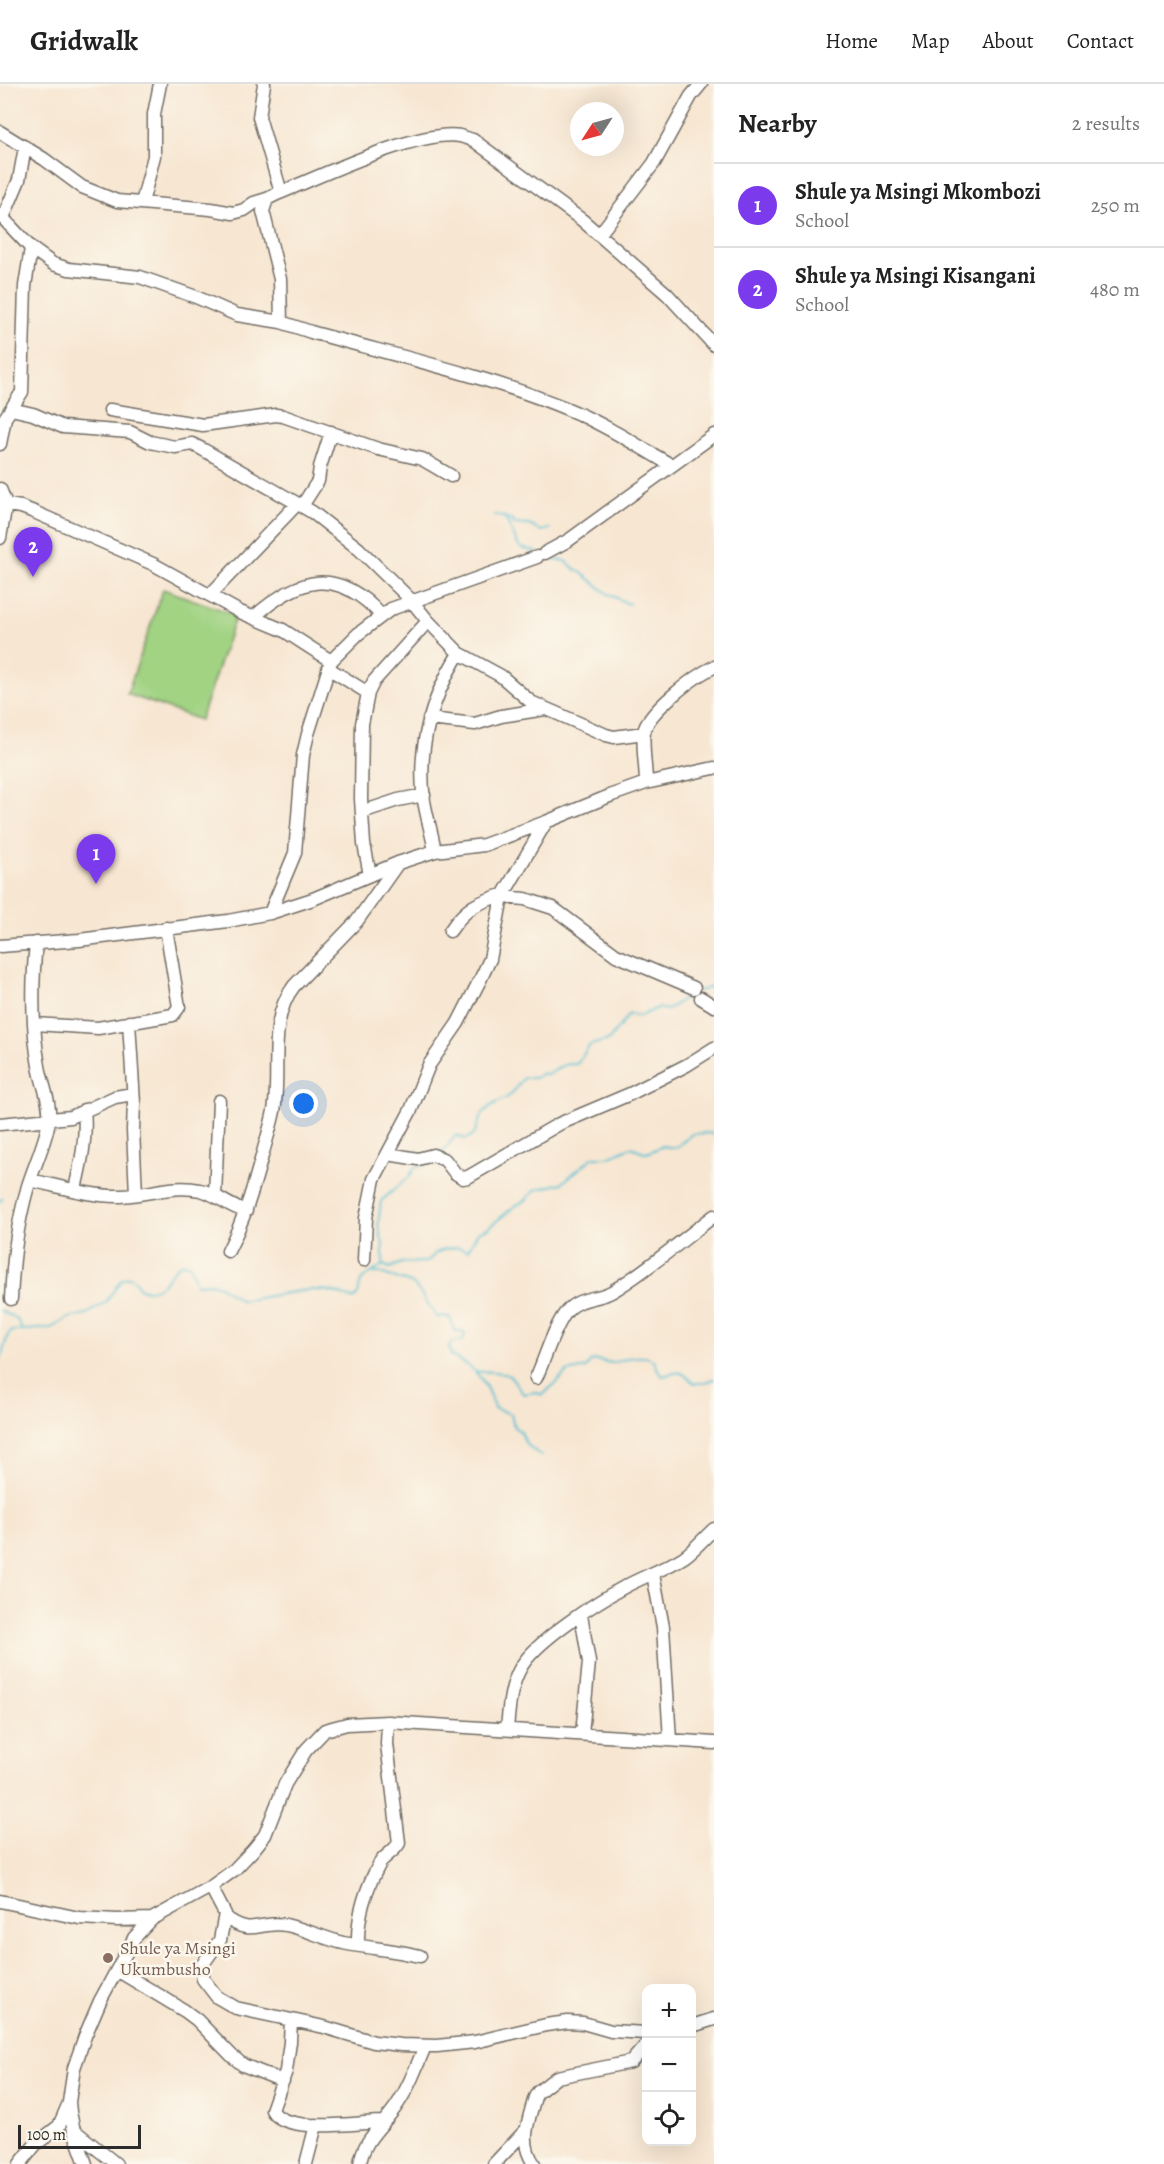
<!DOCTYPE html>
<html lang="en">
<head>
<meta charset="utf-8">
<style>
  :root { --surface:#fff; --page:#f6f6f6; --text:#222; --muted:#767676; --line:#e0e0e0; --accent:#7c3aed }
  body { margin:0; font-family:Alegreya,serif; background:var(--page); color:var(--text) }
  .controls { position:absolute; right:18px; bottom:18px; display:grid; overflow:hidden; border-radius:12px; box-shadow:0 6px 24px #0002 }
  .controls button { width:54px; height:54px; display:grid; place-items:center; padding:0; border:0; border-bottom:2px solid var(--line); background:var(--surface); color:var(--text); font:30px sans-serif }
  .compass { position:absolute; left:570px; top:18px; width:54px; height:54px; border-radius:50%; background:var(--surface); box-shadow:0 6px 24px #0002; rotate:234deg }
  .scale { position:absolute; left:18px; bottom:15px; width:123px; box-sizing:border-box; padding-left:6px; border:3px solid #2b2b2b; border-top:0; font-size:16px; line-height:21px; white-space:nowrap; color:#2b2b2b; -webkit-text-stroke:4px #fbf7ec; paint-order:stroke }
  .you { position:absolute; left:304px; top:1020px; width:21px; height:21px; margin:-15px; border:4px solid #fff; border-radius:50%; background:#1a73e8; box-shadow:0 0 0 9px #1a73e833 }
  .badge { display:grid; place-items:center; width:39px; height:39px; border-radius:50%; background:var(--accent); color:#fff; font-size:20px; font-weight:700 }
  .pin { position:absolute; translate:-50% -50px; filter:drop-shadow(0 2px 3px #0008) }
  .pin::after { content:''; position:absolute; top:32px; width:21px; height:18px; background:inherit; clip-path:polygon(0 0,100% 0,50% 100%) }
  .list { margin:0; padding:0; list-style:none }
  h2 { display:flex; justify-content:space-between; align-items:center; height:78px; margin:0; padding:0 24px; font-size:26px }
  h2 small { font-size:20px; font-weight:400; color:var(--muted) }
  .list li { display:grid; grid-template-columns:39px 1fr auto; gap:18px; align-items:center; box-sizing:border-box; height:84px; padding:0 24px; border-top:2px solid var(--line) }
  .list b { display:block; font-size:22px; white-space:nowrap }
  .list p { margin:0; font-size:20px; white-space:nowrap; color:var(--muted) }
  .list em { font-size:20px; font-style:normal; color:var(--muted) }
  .icon { flex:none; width:33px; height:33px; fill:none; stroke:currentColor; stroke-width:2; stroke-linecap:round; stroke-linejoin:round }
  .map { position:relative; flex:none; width:714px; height:2080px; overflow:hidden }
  header { display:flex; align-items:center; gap:36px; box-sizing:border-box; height:84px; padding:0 30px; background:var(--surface); border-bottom:2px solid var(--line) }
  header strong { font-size:28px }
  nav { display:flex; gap:33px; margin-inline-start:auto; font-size:21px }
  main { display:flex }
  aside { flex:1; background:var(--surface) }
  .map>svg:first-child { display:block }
  .green { fill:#a1d383; stroke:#667f57; stroke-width:1.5 }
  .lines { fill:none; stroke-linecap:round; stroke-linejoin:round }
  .stream { stroke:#56bfd3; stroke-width:2 }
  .minor-casing { stroke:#726c65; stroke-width:15 }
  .minor { stroke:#fff; stroke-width:12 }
  .education-dot { fill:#8d6e63; stroke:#fbf7ec; stroke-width:2 }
  .labels { text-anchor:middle; stroke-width:5; stroke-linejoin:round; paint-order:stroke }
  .education-label { font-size:18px; fill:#785e54; stroke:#fbf7ec; text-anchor:start }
</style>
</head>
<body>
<header>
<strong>Gridwalk</strong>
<nav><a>Home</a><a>Map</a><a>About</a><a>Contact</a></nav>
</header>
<main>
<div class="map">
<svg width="714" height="2080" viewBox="0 0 714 2080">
  <rect width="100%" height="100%" fill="#fbf7ec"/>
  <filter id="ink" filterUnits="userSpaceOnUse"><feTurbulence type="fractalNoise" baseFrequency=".0167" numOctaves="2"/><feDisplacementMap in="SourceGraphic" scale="12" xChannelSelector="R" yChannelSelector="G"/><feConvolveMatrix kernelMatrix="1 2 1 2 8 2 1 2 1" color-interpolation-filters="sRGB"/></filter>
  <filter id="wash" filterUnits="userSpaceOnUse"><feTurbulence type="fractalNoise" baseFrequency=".008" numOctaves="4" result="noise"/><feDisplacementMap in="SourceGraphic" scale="24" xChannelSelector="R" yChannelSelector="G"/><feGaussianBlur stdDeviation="1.35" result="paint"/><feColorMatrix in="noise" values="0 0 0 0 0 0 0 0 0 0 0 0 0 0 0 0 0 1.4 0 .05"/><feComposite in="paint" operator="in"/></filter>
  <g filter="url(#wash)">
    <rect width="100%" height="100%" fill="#f7e6d1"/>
    <path class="green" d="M163 505 236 531 200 636 127 610Z"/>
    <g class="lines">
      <path class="stream" d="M495 431 510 435 515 440 529 441 541 447 550 445
        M505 433 518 461 521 464 537 468
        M546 474C553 477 560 475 567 478 572 481 572 485 579 487L608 510 629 520
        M699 907 714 902
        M441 1070 456 1051 465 1055C478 1051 476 1043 481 1033 487 1021 498 1019 508 1013 515 1008 518 999 524 994H535L543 989 547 991C562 984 557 980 577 980L590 961 609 956 629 930 640 932 658 924 667 926 693 908
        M0 1118 2 1114
        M383 1181 390 1184 401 1179 427 1178 436 1169 445 1165 457 1163 468 1166 478 1148 488 1144 515 1122 526 1116 535 1106 562 1099 593 1073H608L631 1063 647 1069 663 1062 675 1064 678 1062 692 1050 710 1049 714 1051
        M374 1189H380L411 1199 416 1203 437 1233 446 1232 450 1234 454 1246 463 1248 465 1251 463 1256 452 1258 449 1262 451 1272C477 1284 486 1297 494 1324L511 1330 514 1343 521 1348 526 1360 541 1372
        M0 1226C10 1233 18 1231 21 1245
        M0 1277 8 1251 12 1247 51 1244 69 1234 87 1230 106 1218 121 1196 128 1193 133 1194 140 1205C172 1212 169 1171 190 1181L196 1200 211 1199 220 1202 240 1216C248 1217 256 1214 264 1213 296 1208 322 1199 352 1215 363 1211 356 1202 363 1195 367 1191 377 1186 383 1181V1160L378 1141 381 1117 410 1092 414 1084 433 1077
        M476 1288C485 1287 505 1287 512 1294 517 1299 518 1306 524 1310L535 1308 543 1311 567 1288 586 1284 591 1277 596 1276 612 1279 633 1273H647L654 1277 660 1290 663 1292C681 1287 679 1285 694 1299H703L714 1295"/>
    </g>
  </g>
  <g filter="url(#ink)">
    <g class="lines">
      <defs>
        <path id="minor" d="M264 0 259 33 280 105 277 110 267 115 263 127 280 195 281 238
          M0 48 44 75 82 103 117 117 211 125 233 129 244 126 254 119 267 115
          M277 110C319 93 418 45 460 52 464 53 469 55 473 56L582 136 667 210 714 261
          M142 119 154 72V30L160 0
          M0 131 31 164 53 180 69 185 140 193 196 213 237 231 281 238 311 248C396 272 489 292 570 326 606 341 638 362 671 381
          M3 134 19 96 25 63
          M599 151 654 79 691 12 701 0
          M11 325 33 330 63 343 130 348 150 358 175 363 192 360 202 365 312 428 359 465 411 516 428 537 459 569 501 592 531 618 606 651 614 653 644 649
          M110 326 203 341 276 331 283 332 378 365 422 375 451 392
          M0 360 5 334 22 308 25 202 31 164
          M0 405 6 420 0 454
          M0 420 21 423 34 428 153 480 240 528 283 546 331 577
          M302 422 318 397 320 383 331 348
          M545 469 569 456 714 351
          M210 511 297 420
          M254 533C300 492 337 483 381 531
          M328 584 368 609
          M429 635 475 640 501 632 545 625
          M646 699C646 683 642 664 644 648 647 628 696 591 714 583
          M362 728 398 716 424 711
          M435 767C432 750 427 734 424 717 417 662 431 615 459 569
          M370 791 364 760 361 715 362 640 368 609 374 597 428 537
          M502 813 525 815 553 824 616 871 694 904
          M270 829 295 769 303 671 308 650 331 577 358 550 391 525 537 473
          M450 847C466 823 477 819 504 810
          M0 862 79 856 228 837 270 829 313 815 398 779 435 767 484 761 546 738 612 711 646 699 714 684
          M701 914 714 922
          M129 938 134 1019 133 1046 136 1110
          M35 940 98 944 173 931 179 923 166 844
          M0 1040 71 1033 115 1013 133 1010
          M388 1070 418 1075 433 1071 445 1076 455 1089 463 1094 468 1093 559 1040 630 1010 687 981 714 964
          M30 1096C59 1102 91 1113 121 1112 148 1111 173 1100 200 1106 216 1109 228 1123 246 1127
          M75 1105C81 1079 87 1054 84 1026
          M215 1112 219 1017
          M228 1167C244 1136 253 1105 262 1072 266 1057 271 1042 274 1027 281 987 267 936 294 902L357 837 398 779
          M364 1176 366 1134 374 1095 411 1026 429 981 458 939 481 894 490 875 502 813 546 738
          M11 1215C13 1174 17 1141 28 1102 34 1082 47 1055 49 1036 51 1018 42 1000 39 982 32 943 32 899 36 859
          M536 1294C545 1275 554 1242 567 1227 580 1212 599 1216 613 1207 649 1185 681 1157 714 1132
          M653 1490 663 1543 670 1656
          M581 1531 589 1578 582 1650
          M507 1645C509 1623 510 1602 521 1583 537 1556 598 1517 626 1502 645 1492 665 1485 684 1473 695 1465 704 1454 714 1445
          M212 1802 214 1809 225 1830 220 1856 203 1880V1895L217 1913 236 1924 324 1943 374 1958 401 1961 437 1962 475 1958 546 1941 568 1938 583 1939 611 1947 646 1949
          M0 1817 79 1834 117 1836 152 1835
          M225 1833C253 1854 259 1836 286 1841 305 1845 323 1854 343 1859 369 1864 395 1866 420 1872
          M358 1861C357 1833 366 1804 380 1779 385 1771 394 1768 399 1759L387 1660 388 1638
          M117 1886 185 1927 197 1936 232 1972 243 1981 283 1997
          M291 1936 290 1958 286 1987 272 2026C285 2051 359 2038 383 2038
          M692 1942 714 1935
          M75 2047 116 2080
          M20 2080 35 2061 59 2042 69 2019
          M86 2080 74 2047 70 2028 69 2018 74 1984 85 1952 100 1917 134 1854 152 1835 212 1802 234 1786 253 1766 265 1751 285 1700 306 1666 325 1646 347 1640 388 1638 714 1659
          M306 2080 316 2041
          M360 2080C363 2055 384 2041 397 2021 409 2003 417 1982 425 1962
          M494 2080 526 2046
          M534 2080C519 2058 528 2038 535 2013L538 2008 557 1993 631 1978 646 1961"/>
      </defs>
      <use href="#minor" class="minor-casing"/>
      <use href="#minor" class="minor"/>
    </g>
  </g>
  <circle class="education-dot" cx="108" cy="1874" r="6"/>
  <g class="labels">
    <g class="education-label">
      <text x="120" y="1870">Shule ya Msingi<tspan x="120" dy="21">Ukumbusho</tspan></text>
    </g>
  </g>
</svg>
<div class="controls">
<button>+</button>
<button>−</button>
<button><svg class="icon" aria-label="locate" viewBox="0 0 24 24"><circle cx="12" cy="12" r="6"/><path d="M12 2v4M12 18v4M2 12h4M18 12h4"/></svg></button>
</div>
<svg class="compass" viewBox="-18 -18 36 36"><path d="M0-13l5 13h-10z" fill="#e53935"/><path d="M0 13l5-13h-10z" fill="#767676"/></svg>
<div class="scale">100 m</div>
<div class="you"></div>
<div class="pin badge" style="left:96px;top:800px">1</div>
<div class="pin badge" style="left:33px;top:493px">2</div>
</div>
<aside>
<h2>Nearby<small>2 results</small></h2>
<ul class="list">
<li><span class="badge">1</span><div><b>Shule ya Msingi Mkombozi</b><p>School</p></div><em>250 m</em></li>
<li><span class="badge">2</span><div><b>Shule ya Msingi Kisangani</b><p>School</p></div><em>480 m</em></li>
</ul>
</aside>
</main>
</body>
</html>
